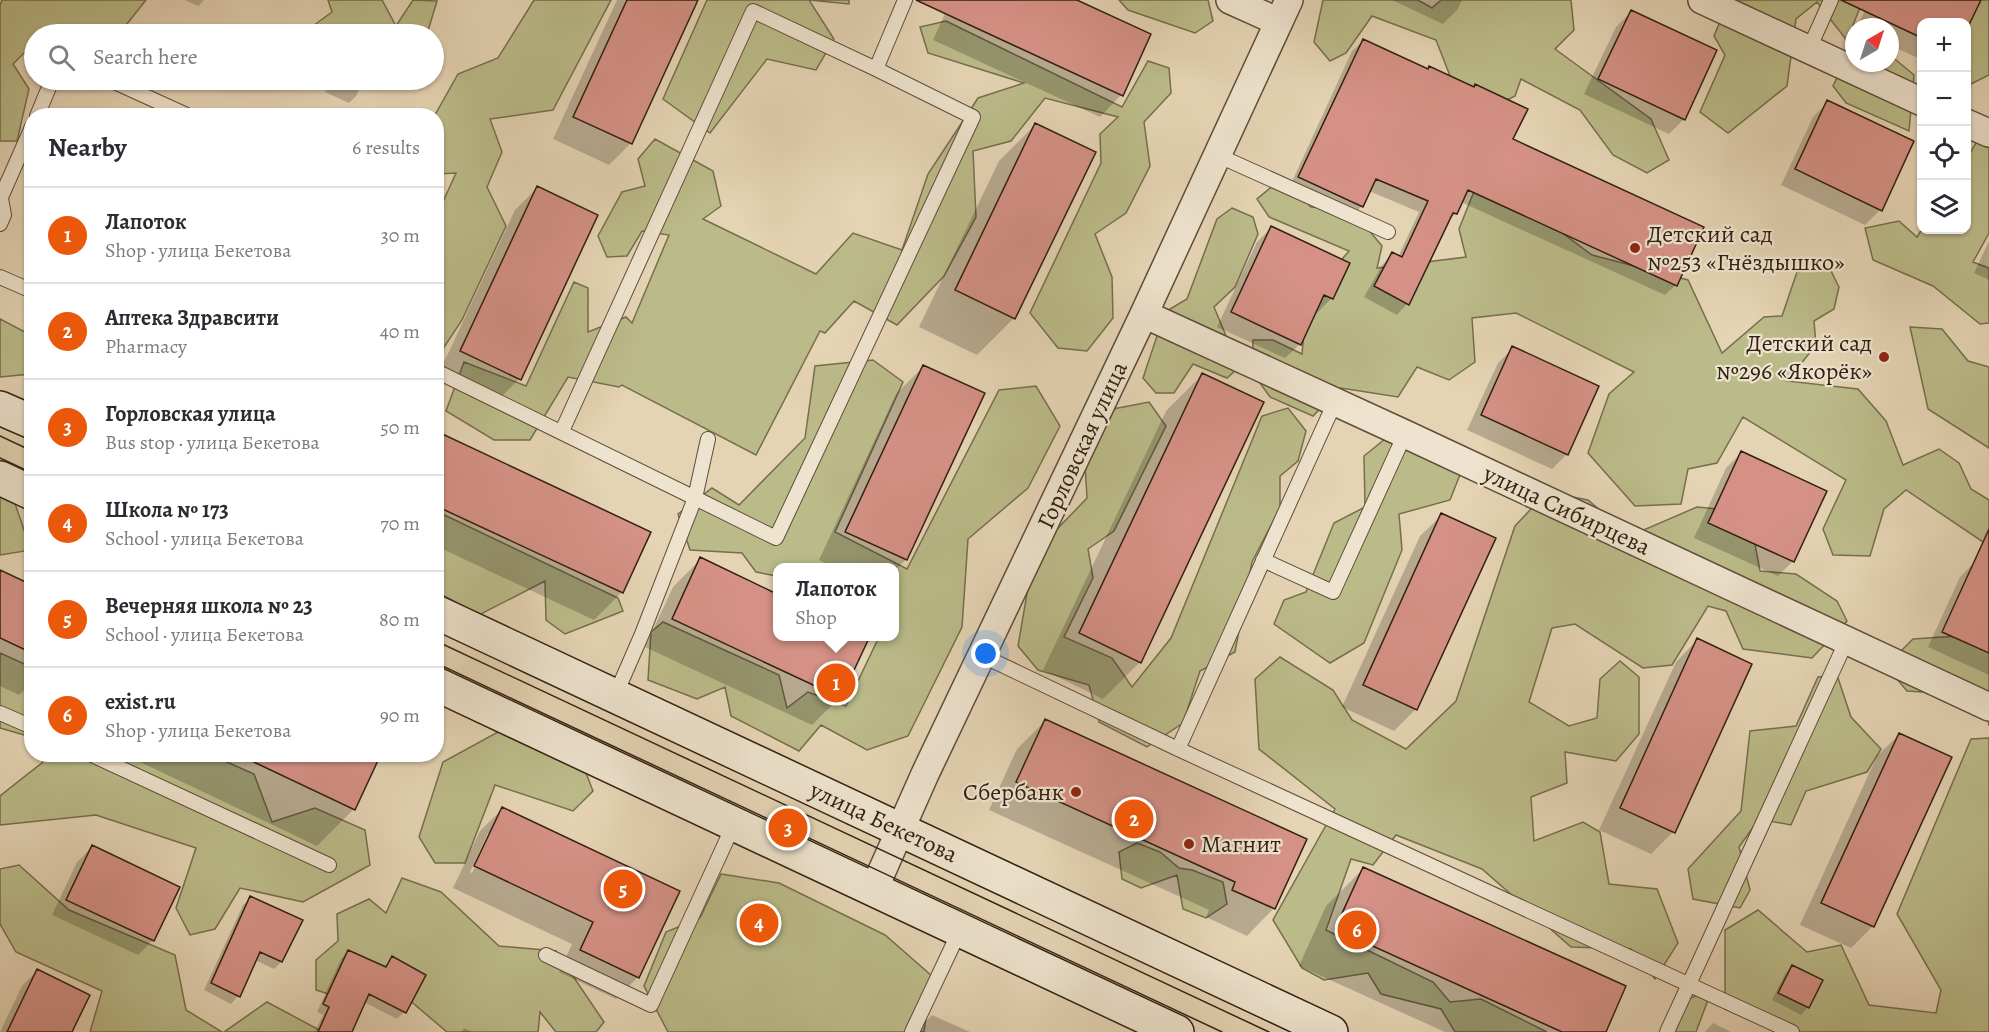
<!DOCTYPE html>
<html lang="en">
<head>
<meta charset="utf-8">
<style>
  :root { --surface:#fff; --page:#f7f7f7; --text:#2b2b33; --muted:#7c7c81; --line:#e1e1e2; --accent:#ea580c }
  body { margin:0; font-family:Alegreya,serif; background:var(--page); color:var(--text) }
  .controls { position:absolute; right:18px; top:18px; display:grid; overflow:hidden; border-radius:12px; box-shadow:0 2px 4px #0004 }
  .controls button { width:54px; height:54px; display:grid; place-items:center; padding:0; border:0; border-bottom:2px solid var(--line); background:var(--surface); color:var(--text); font:30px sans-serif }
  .compass { position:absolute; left:1845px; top:18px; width:54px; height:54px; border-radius:50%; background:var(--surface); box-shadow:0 2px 4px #0004; rotate:39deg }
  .you { position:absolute; left:986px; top:654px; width:21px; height:21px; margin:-15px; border:4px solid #fff; border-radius:50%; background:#1a73e8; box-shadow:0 0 0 9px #1a73e833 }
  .badge { display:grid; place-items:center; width:39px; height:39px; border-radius:50%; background:var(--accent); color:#fff; font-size:20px; font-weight:700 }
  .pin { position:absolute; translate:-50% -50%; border:3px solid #fff; box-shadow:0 2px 6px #0006 }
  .popup { position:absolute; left:773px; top:563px; width:126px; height:78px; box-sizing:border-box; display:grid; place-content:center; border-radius:12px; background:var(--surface); filter:drop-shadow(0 2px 4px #0005); font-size:20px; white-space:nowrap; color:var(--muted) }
  .popup b { font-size:22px; color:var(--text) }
  .popup::after { content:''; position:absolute; left:50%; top:100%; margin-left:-12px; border:12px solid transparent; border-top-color:var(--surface) }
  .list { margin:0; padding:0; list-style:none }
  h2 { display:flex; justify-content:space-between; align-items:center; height:78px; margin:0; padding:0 24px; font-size:26px }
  h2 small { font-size:20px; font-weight:400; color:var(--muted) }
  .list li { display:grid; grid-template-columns:39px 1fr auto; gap:18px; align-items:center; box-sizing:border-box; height:96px; padding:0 24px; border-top:2px solid var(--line) }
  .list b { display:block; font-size:22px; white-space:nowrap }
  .list p { margin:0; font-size:20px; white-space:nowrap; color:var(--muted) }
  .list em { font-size:20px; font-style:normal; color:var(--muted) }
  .icon { flex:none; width:33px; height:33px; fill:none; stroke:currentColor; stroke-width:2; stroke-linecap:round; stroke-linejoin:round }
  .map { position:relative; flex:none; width:1989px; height:1032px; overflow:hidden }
  .search { position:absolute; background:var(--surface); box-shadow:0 2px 4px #0004; left:24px; top:24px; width:420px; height:66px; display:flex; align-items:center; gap:15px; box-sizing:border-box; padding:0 21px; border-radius:33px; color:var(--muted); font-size:22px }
  .panel { position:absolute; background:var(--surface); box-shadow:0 2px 4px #0004; left:24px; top:108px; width:420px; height:654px; border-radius:24px }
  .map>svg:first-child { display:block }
  .green { fill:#bbbb89; stroke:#766e4e; stroke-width:1.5 }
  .shadow { fill:#0003; fill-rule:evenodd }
  .building { fill:#d59186; stroke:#312012; stroke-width:1.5 }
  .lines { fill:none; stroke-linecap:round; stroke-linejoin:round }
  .service-casing { stroke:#5e4d3a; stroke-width:16 }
  .minor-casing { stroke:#5e4d3a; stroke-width:30 }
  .secondary-casing { stroke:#312012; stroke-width:36 }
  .service { stroke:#eee3ce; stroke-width:14 }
  .minor { stroke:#eee3ce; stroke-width:27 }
  .secondary { stroke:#eee3ce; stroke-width:33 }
  .tram { stroke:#312012; stroke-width:1.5 }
  .poi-dot { fill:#8f2418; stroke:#eee3ce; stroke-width:2 }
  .labels { text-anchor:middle; stroke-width:4.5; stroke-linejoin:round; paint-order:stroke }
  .poi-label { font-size:24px; fill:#312012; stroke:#eee3ce; text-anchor:start }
  .street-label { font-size:24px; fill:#312012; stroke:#eee3ce }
</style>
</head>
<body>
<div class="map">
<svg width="1989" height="1032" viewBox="0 0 1989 1032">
  <rect width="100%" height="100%" fill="#e5d4b4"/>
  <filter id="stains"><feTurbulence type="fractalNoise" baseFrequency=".00333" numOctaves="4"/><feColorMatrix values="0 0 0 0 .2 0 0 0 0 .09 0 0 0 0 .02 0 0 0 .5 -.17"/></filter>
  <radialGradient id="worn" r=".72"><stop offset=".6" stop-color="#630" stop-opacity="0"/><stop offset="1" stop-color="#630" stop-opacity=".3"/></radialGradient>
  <path class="green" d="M2 0H146L119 34H79L53 25 43 34H34V43L13 64 29 89 17 141H0V5Z
    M328 0H382L396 26 413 0 437 1 427 34H309L306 31 332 12Z
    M534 0H611L553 110 490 119 502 152 487 187 506 226 462 320 437 358V215L456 173 437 174 435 115 458 74 498 58Z
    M707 0H849V4L809 0 834 39 816 70 767 59 710 133 663 99Z
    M1119 0H1208L1213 21 1195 33 1128 10Z
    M1323 0H1418L1432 8 1441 0H1571L1574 30 1555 49 1651 119 1669 160 1647 173 1613 155 1580 110 1521 79 1515 96 1484 112 1454 86 1436 40 1372 16 1346 53 1330 61 1314 42Z
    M1729 0H1863L1853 25 1855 27 1854 63H1890V55L1914 75 1909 131 1846 103 1833 86 1852 47 1817 2 1796 19 1787 86 1728 133 1700 112 1725 55 1714 36Z
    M1965 0H1989V75L1969 85 1966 82V22H1953Z
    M946 21 1122 107 1148 61 1169 68 1171 93 1144 122 1150 166 1126 213 1095 234 1112 277 1113 318 1087 351 1058 348 1030 313 1101 163 1100 134 1118 117 1045 98 1011 141 973 151 976 217 944 276 897 325 854 301 825 333 820 331 756 455 622 385 619 387 568 377 530 440H494L446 411 464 362 526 386 574 282 588 288V332L626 317 632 323 669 235 642 231 627 256 607 257 598 236 622 192 645 186 638 159 655 139 713 171 721 206 703 219 816 274 853 233 902 250 928 174 978 98 1024 83 928 53 920 27Z
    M1979 138H1989V233L1973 262 1989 268V323L1980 324 1933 286 1873 260 1865 228 1899 221 1917 237 1922 229 1966 230 1967 158Z
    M1282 178 1311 207 1352 210 1382 246 1377 268 1466 257 1459 229 1475 189 1498 185 1592 255 1688 280 1722 353 1764 317 1782 316 1797 272 1829 267 1839 287 1834 309 1814 321 1816 345 1787 381 1858 389 1886 421 1903 465 1939 449 1959 463 1971 489 1989 500V546L1906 490 1884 509 1870 556 1833 555 1823 529 1846 480 1743 417 1717 463 1688 469 1681 504 1635 506 1588 453 1609 394 1634 372 1516 313 1472 318 1475 362 1449 380 1417 367 1398 397 1341 388 1313 416 1270 397 1252 372 1253 340H1273L1302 354 1307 300 1349 251 1269 217 1257 199Z
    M1232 208 1253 217 1258 234 1235 287 1214 307 1239 367 1227 378 1193 364 1174 393H1156L1143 378 1165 312 1187 299 1217 219Z
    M0 319 25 332 31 347V374L0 377Z
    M1910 327 1942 329 1968 361 1989 367V448L1928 409Z
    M873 360 903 382 835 532 907 569 999 390 1036 386 1060 426 1028 488 968 539 962 627 908 736 867 750 821 725 799 751 731 716 725 687 697 699 648 680 651 632 663 622 779 675 787 708 808 692 846 706 879 637 894 636V568H778L777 576 756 572 742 553 690 550 678 514 712 488 739 505 805 438 815 366Z
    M1149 402 1166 426 1114 531 1088 549 1093 578 1064 637 1112 658 1132 687 1171 638 1262 416 1288 408 1306 431 1298 461 1280 476V508L1252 562 1235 652 1200 671 1183 723 1147 747 1099 722 1089 685 1038 670 1018 646 1030 576 1037 550 1087 498 1085 464 1113 409Z
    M1401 426 1463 467 1450 500 1399 514 1402 550 1364 643 1330 663 1274 624 1284 600 1306 592 1334 523 1365 507 1364 456Z
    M0 491 11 492 31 550 0 555Z
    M1547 492 1588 500 1630 536 1697 507 1749 512 1760 571 1796 574 1837 601 1847 621 1812 658 1743 649 1726 611 1708 606 1672 665 1643 668 1575 624 1552 628 1529 702 1569 726 1597 718 1600 679 1620 661 1639 677V734L1616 761 1565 752 1567 783 1531 797 1534 841 1583 822 1600 832 1609 884 1657 889 1678 943 1655 979 1631 949 1571 947 1482 869 1396 835 1373 865 1351 859 1326 930 1433 982 1450 1002 1481 999 1547 1032H1455L1441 1009 1381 994 1368 973 1324 980 1302 968 1273 920 1335 809 1259 749 1255 679 1280 657 1333 690 1352 720 1406 749 1456 701 1515 526Z
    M436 511 618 598 623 611 565 634 546 620 545 581 479 615 437 592Z
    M1986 634 1989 637V726L1984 696 1907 691 1886 666 1913 639Z
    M0 653 31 667V737L0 728Z
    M1837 675 1851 717 1881 749 1867 772 1806 791 1791 825 1759 819 1739 847 1750 890 1740 908 1693 899 1688 869 1741 811 1750 731 1796 726 1818 677Z
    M507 727 578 752 593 791 573 811 495 785 465 863H435L419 837 443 762Z
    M1989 738V1032H1777L1725 1009V930L1758 910 1807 952 1841 945 1869 1005 1936 1013 1941 990 1897 914 1971 739Z
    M40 755H211L254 774 272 822 315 808 365 830 370 865 303 902 240 888 215 929 190 935 176 908 196 848 96 815 0 825V796L43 762Z
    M1137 843 1160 852 1179 868 1192 870 1223 882 1227 904 1206 918 1183 909 1177 875 1141 888 1122 879 1119 852Z
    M19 865 69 910 175 955 186 1010 222 1032H90L102 991 16 952 0 924V869Z
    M721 874 779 883 885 935 932 976 924 1032H668L644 986 666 932 700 918Z
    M402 878 441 892 499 946 556 951 604 1022 596 1032H556L540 1012 538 1032H447L388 982 346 1000 316 990V960L338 941 337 914 369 899 386 913Z
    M1712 989 1696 1032H1669L1684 1001Z
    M267 1002 323 1032H224Z"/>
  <path class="shadow" d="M185 0H204L198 6Z
    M617 0H697L631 143 609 165 553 139Z
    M951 0H1073L1121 95 1100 117 933 40Z
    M1392 0H1462L1458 9 1443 24Z
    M1870 0H1979L1966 22H1922V60L1890 45V27H1857Z
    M1631 12 1684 119 1669 134 1584 94 1616 27Z
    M1363 41 1427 70 1473 88 1475 86 1511 140 1676 285 1665 295 1461 202 1456 213 1447 222 1407 304 1397 315 1364 297 1382 265 1393 254 1398 257 1419 212 1369 191 1362 206 1351 217 1289 188 1352 51Z
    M330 80H363L356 96 349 103 325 92Z
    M1828 102 1880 210 1865 225 1781 185 1813 117Z
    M1036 124 1014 318 977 355 919 327 999 161Z
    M537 188 519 379 497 401 439 373 515 210Z
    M1271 228 1332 298 1317 313 1315 312 1300 344 1285 358 1217 327 1257 242Z
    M1989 241V280L1974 273Z
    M1513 348 1567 454 1552 469 1467 430 1498 363Z
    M924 366 983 394 906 560 894 571V568H835L819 560 896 394Z
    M1202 375 1140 662 1103 699 1043 670 1166 411Z
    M436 433 622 592 594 620 436 546Z
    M1741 453 1793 561 1778 576 1694 538 1726 468Z
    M1442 515 1416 709 1394 731 1342 707 1420 536Z
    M701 559 778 595V636L840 697 812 725 645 647 673 587Z
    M1975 562 1989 569V675L1928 647 1960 577Z
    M0 572 32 587V683L19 695 0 686Z
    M1697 640 1673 832 1651 854 1599 830 1676 662Z
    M1045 721 1274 908 1247 936 1206 917 1209 910 989 810 1017 749Z
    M1899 735 1873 926 1851 948 1800 925 1877 756Z
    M123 754H379L354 809 317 846Z
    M502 809 638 977 616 999 559 972 572 944 453 888 480 831ZM488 833H491L472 873 470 872Z
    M92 847 153 940 138 955 52 915 77 862Z
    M1363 869 1604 1032H1445L1299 966 1326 906Z
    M251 898 281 962 274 969 255 960 238 996 231 1004 204 990 243 905Z
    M348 951 384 967 392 958 404 1012 397 1019 364 1002 351 1032H315L323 1015 317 1012 341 959Z
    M1792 967 1808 1007 1801 1015 1772 1000 1785 974Z
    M37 971 70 1032H0L22 986Z
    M932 1015 970 1032H915Z
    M1713 1023 1731 1032H1705Z
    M464 1028 472 1032H461Z"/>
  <path class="building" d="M627 0H698L632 144 573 117Z
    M916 0H1077L1151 34 1123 96Z
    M1841 0H1981L1966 31V22H1922V38Z
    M1631 10 1717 50 1685 120 1598 79Z
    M1363 39 1428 69 1429 66 1474 87 1475 84 1528 109 1513 139 1704 227 1677 286 1468 190 1457 214 1453 213 1409 305 1374 286 1392 252 1402 257 1428 201 1376 179 1363 207 1298 177Z
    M1827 100 1914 141 1882 211 1795 169Z
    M1035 123 1096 152 1015 319 955 290Z
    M537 186 598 215 521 380 460 351Z
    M1271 226 1350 263 1333 299 1324 295 1301 345 1231 312Z
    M1512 346 1599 386 1568 455 1481 415Z
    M923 365 985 393 907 560 845 532Z
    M1202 373 1264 402 1141 663 1079 633Z
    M436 431 651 532 623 593 436 506Z
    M1741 451 1827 491 1794 562 1708 523Z
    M1441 513 1496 538 1417 710 1363 685Z
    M1989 529V653L1942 632Z
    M700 557 777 594V636H870L841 698 672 619Z
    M0 570 32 585V653L0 638Z
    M1697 638 1752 664 1675 833 1620 808Z
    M1045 719 1307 839 1275 909 1232 890 1235 882 1016 782Z
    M1899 733 1952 757 1874 927 1821 903Z
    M237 754H381L355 810Z
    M502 807 680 891 639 978 580 950 593 922 474 866Z
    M92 845 180 887 154 941 66 900Z
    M1363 867 1626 986 1606 1032H1562L1335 929Z
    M250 896 303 920 282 962 260 952 240 997 211 983Z
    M348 950 386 967 392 956 426 975 406 1013 369 994 352 1032H318L329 1007 323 1004Z
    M1792 965 1823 980 1809 1008 1778 993Z
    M37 969 90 995 72 1032H7Z"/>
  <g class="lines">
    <defs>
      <path id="service" d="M1809 49 1831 0
        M110 80 189 116
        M37 116 52 80
        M1217 155 1388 232
        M0 193 4 215 0 224
        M2 195 32 127
        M0 277 32 291
        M436 371 695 498 642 634 615 696
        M562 431 753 11 876 69 905 0
        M708 439 695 498 776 538 973 117 876 69
        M1263 560 1333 592 1405 434
        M983 656 1178 749 1792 1032
        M0 713 32 727
        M1178 749 1335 402
        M90 754 329 865
        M546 955 651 1005 734 824
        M912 1032 960 930
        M1667 1032 1846 642"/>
      <path id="minor" d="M1230 0 1279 22
        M1702 0 1922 102
        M1966 123 1989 133
        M1144 314 1405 434 1989 707
        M874 889 925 774 1144 314 1289 0"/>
      <path id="secondary" d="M0 408 32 422
        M0 478 32 493
        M436 612 1331 1032
        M436 684 1177 1032"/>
    </defs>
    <use href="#service" class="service-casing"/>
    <use href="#minor" class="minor-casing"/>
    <use href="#secondary" class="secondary-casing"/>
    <use href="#service" class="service"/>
    <use href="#minor" class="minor"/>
    <use href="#secondary" class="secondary"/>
    <path class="tram" d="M0 436 32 451
      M0 458 32 473
      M436 641 1269 1032
      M436 663 1222 1032"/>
  </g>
  <g class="poi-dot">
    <circle cx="1635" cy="248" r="6"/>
    <circle cx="1884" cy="357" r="6"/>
    <circle cx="1076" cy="792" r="6"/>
    <circle cx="1189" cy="844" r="6"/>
  </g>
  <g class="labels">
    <g class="poi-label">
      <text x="1647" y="242">Детский сад<tspan x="1647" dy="28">№253 «Гнёздышко»</tspan></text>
      <text x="1872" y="351" text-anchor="end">Детский сад<tspan x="1872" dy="28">№296 «Якорёк»</tspan></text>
      <text x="1064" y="800" text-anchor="end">Сбербанк</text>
      <text x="1201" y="852">Магнит</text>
    </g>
    <g class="street-label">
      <text transform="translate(1082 445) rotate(-65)" y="8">Горловская улица</text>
      <text transform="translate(1567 510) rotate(25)" y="8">улица Сибирцева</text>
      <text transform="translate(884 822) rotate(25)" y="8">улица Бекетова</text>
    </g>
  </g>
  <rect width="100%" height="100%" filter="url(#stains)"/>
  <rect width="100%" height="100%" fill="url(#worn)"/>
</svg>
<div class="controls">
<button>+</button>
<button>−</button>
<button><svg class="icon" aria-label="locate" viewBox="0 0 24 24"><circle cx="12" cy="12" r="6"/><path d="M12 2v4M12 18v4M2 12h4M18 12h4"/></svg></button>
<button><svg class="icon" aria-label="layers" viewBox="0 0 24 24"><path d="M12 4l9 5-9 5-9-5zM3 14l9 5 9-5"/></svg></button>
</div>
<svg class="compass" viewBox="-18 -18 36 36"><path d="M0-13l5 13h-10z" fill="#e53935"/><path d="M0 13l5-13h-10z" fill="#7c7c81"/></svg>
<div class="you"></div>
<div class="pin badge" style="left:836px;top:683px">1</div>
<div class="popup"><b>Лапоток</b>Shop</div>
<div class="pin badge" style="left:1134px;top:819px">2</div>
<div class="pin badge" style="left:788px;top:828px">3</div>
<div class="pin badge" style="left:759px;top:923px">4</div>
<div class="pin badge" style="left:623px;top:889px">5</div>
<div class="pin badge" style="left:1357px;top:930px">6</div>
<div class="search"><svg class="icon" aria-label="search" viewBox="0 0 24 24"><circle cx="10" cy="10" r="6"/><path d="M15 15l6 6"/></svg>Search here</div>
<section class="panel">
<h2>Nearby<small>6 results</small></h2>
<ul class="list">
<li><span class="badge">1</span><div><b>Лапоток</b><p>Shop · улица Бекетова</p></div><em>30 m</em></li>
<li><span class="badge">2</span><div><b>Аптека Здравсити</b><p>Pharmacy</p></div><em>40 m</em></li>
<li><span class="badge">3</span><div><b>Горловская улица</b><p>Bus stop · улица Бекетова</p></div><em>50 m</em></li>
<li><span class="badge">4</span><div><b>Школа № 173</b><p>School · улица Бекетова</p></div><em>70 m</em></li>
<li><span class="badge">5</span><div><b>Вечерняя школа № 23</b><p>School · улица Бекетова</p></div><em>80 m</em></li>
<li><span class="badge">6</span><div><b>exist.ru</b><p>Shop · улица Бекетова</p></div><em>90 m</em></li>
</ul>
</section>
</div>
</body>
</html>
